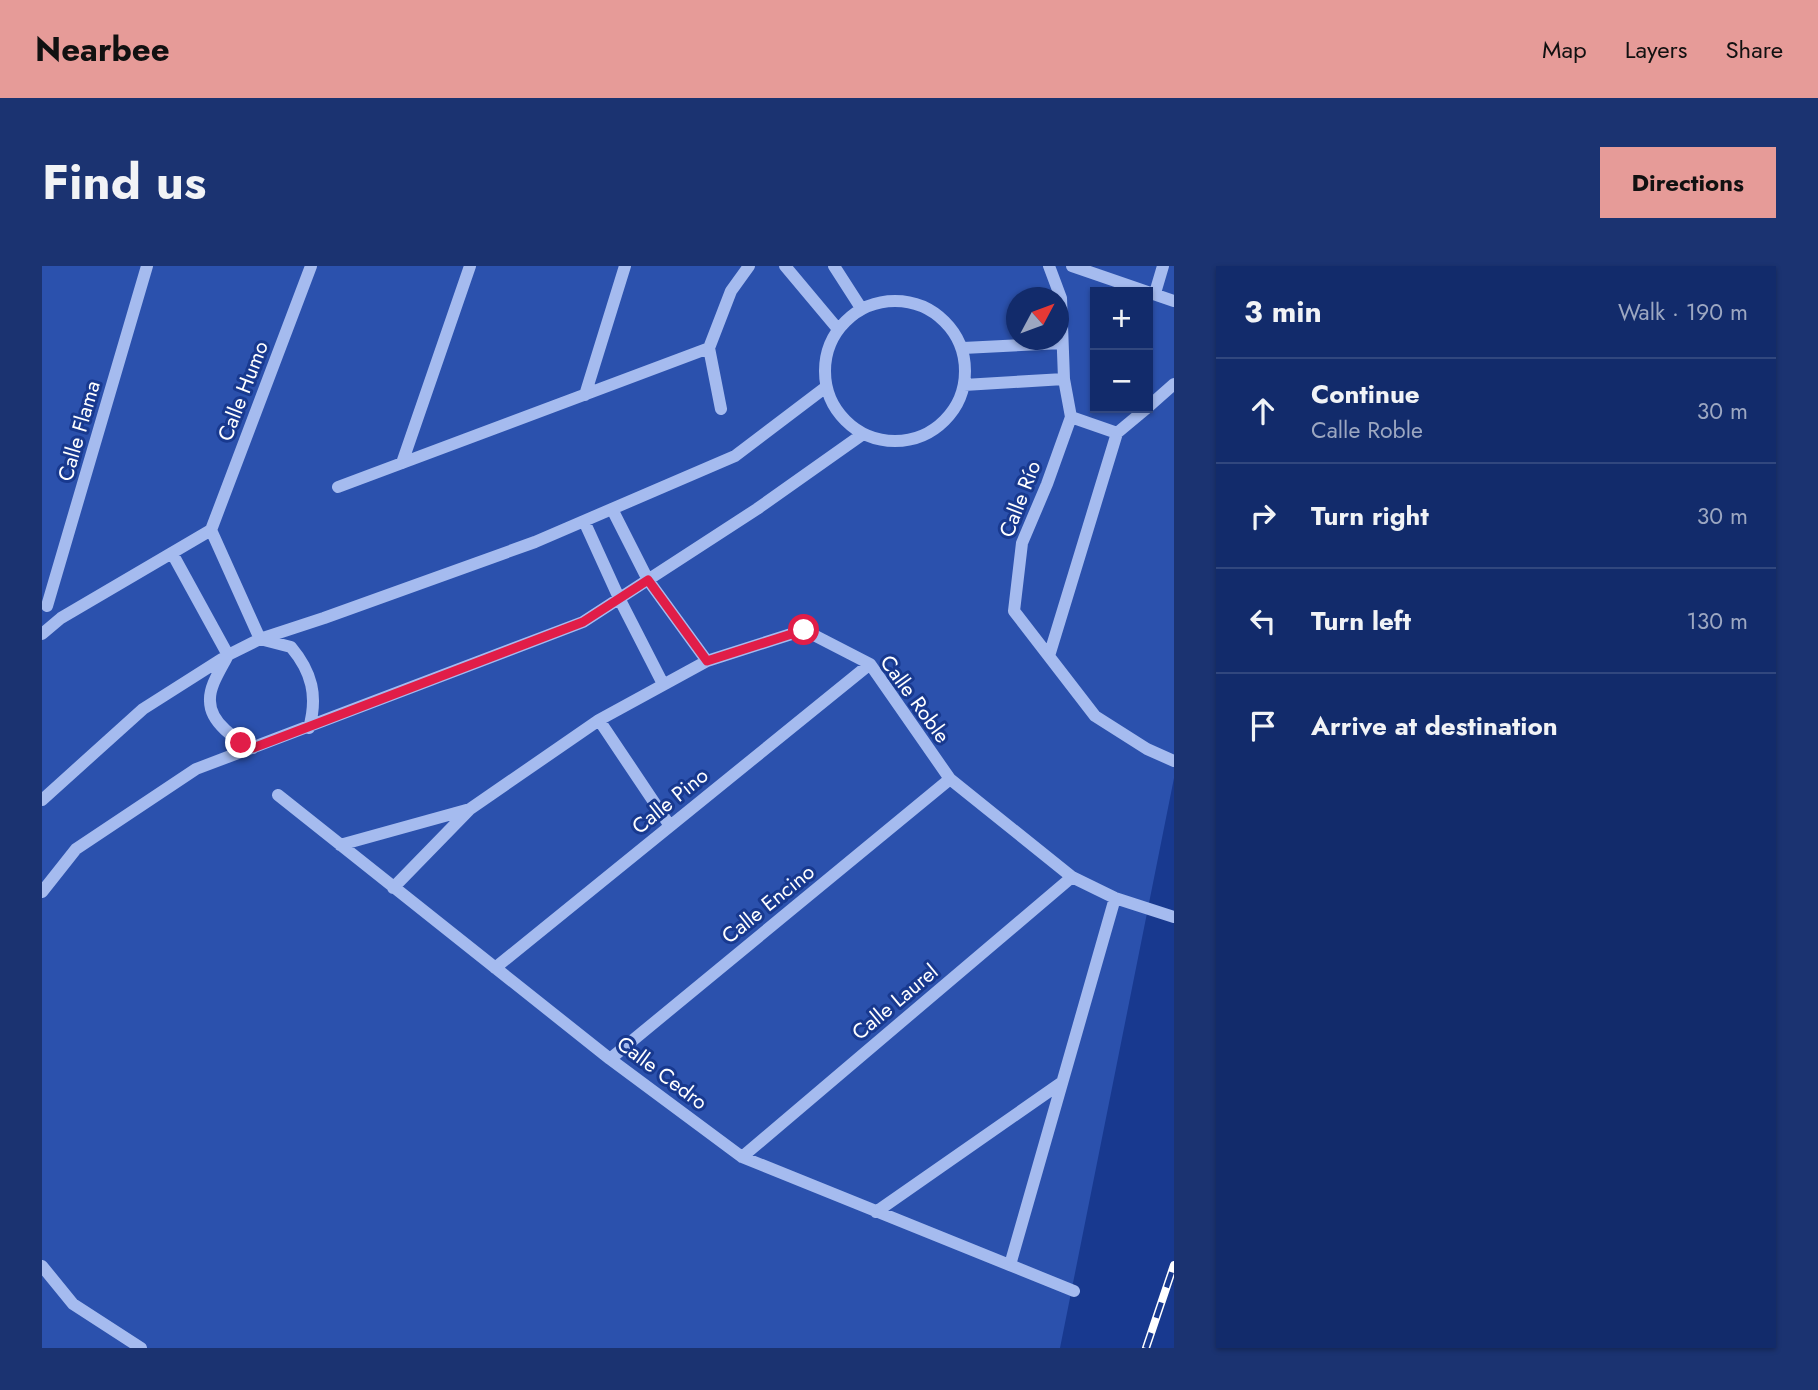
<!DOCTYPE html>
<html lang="en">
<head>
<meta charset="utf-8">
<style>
  :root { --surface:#122b6b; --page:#1b3371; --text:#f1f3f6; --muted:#9ca7c1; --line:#31477e; --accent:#e69b98 }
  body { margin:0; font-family:Jost,sans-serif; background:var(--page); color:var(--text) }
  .controls { position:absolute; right:21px; top:21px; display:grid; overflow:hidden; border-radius:0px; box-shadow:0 2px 5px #0004 }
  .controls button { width:63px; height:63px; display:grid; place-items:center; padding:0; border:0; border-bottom:2px solid var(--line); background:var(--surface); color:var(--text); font:35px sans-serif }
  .compass { position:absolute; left:964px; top:21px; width:63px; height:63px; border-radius:50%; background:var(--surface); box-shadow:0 2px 5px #0004; rotate:49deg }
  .stop { position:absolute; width:21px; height:21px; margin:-16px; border:5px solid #e11d48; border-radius:50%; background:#fff }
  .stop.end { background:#e11d48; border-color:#fff; box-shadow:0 2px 7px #0008 }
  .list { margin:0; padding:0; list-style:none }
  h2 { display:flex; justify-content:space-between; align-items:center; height:91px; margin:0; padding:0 28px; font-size:30px }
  h2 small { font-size:23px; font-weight:400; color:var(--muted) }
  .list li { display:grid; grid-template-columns:46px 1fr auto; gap:21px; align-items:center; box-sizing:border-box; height:105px; padding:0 28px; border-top:2px solid var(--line) }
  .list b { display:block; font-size:26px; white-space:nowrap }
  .list p { margin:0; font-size:23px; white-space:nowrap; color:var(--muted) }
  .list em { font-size:23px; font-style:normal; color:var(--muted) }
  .icon { flex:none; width:38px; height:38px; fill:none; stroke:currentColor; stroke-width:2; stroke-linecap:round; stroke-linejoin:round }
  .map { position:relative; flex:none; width:1132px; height:1082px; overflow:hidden; border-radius:0px }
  header { display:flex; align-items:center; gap:42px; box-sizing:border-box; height:98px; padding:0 35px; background:var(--accent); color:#111 }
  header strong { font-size:33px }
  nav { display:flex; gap:38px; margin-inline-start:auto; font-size:24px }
  .intro { display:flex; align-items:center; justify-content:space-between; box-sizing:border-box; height:168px; padding:0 42px }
  h1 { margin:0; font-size:49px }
  .button { padding:18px 32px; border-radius:0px; background:var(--accent); color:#111; font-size:24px; font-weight:700 }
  main { display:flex; gap:42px; padding:0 42px }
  aside { flex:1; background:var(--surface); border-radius:0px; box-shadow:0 2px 5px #0004 }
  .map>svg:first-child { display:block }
  .green { fill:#2b51ad; fill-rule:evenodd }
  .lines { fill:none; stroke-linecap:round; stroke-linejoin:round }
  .minor { stroke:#a5bbef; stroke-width:12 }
  .rail-casing { stroke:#fff; stroke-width:8 }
  .rail { stroke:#18398f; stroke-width:5; stroke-dasharray:16; stroke-linecap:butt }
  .route { stroke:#e11d48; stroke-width:9 }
  .labels { text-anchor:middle; stroke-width:6; stroke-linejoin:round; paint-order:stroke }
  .street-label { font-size:21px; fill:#fff; stroke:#18398f }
</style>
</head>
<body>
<header>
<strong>Nearbee</strong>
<nav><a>Map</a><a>Layers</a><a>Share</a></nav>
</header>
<div class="intro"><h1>Find us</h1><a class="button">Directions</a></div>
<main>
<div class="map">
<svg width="1132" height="1082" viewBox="0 0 1132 1082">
  <rect width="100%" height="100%" fill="#18398f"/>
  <path class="green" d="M0 0H1132V512L1018 1082H0ZM1053 26H1106V142H1053ZM974 32H1016V74H974Z"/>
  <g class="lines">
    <path class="minor" d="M743 0 795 62
      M792 0 819 42
      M1007 0 1019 32 1022 113 1029 151 1005 218 980 277 972 345 1053 450 1105 483 1132 495
      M1030 0 1132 35
      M1113 27 1121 0
      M783 105a70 70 0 1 1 140 0a70 70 0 1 1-140 0Z
      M921 82 1020 77
      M922 119 1022 113
      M543 129 583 0
      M1106 141 1132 118
      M679 143 667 82 689 25 707 0
      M1029 151 1075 167
      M360 197 428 0
      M296 221 667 82
      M570 243 606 314 665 395
      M542 255 577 332 621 418
      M169 264 269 0
      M169 264 218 373 249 381C270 406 276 430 267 462
      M130 287 186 389C179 403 167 420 168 435 168 457 194 474 211 482
      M5 340 105 0
      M0 368 19 352 169 264
      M1007 390 1075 167 1105 142
      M557 454 628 560
      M236 529 568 793 700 891 1032 1025
      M0 534 101 443 186 389 218 373 282 352 493 276 693 190 784 121
      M298 579 428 543 557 454 665 395 762 364 828 398 908 513 1030 611 1073 632 1132 651
      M351 622 427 544
      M0 626 34 583 154 503 541 356 715 243 821 168
      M453 702 828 398
      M568 793 908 513
      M700 891 1030 611
      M834 946 1019 817
      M968 999 1073 632
      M0 1000 31 1038 99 1082"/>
    <defs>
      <path id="rail" d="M1104 1082 1132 999"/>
    </defs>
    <use href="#rail" class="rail-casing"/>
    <use href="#rail" class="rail"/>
  </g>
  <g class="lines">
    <path class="route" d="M199 477 211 482 541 356 606 314 665 395 762 364"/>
  </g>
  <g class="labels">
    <g class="street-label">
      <text transform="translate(201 125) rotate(-69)" y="7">Calle Humo</text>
      <text transform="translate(37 165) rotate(-74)" y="7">Calle Flama</text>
      <text transform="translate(978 233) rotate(-69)" y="7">Calle Río</text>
      <text transform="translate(873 433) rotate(54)" y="7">Calle Roble</text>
      <text transform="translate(628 535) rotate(-39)" y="7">Calle Pino</text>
      <text transform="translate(726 638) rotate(-39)" y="7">Calle Encino</text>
      <text transform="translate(853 736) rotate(-40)" y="7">Calle Laurel</text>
      <text transform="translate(620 807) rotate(37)" y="7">Calle Cedro</text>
    </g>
  </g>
</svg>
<div class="controls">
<button>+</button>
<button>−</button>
</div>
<svg class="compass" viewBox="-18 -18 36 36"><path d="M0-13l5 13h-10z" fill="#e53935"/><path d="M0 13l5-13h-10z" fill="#9ca7c1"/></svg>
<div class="stop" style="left:762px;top:364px"></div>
<div class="stop end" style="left:199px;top:477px"></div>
</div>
<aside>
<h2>3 min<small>Walk · 190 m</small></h2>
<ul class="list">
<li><svg class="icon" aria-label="ahead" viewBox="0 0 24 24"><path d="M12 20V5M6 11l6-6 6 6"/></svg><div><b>Continue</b><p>Calle Roble</p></div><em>30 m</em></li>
<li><svg class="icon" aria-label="right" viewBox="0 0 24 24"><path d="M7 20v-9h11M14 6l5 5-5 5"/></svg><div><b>Turn right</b></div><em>30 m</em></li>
<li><svg class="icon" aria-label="left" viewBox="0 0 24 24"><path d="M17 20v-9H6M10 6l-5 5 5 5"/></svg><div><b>Turn left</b></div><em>130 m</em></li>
<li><svg class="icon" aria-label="arrive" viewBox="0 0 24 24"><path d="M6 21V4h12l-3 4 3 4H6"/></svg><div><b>Arrive at destination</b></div></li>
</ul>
</aside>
</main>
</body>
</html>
